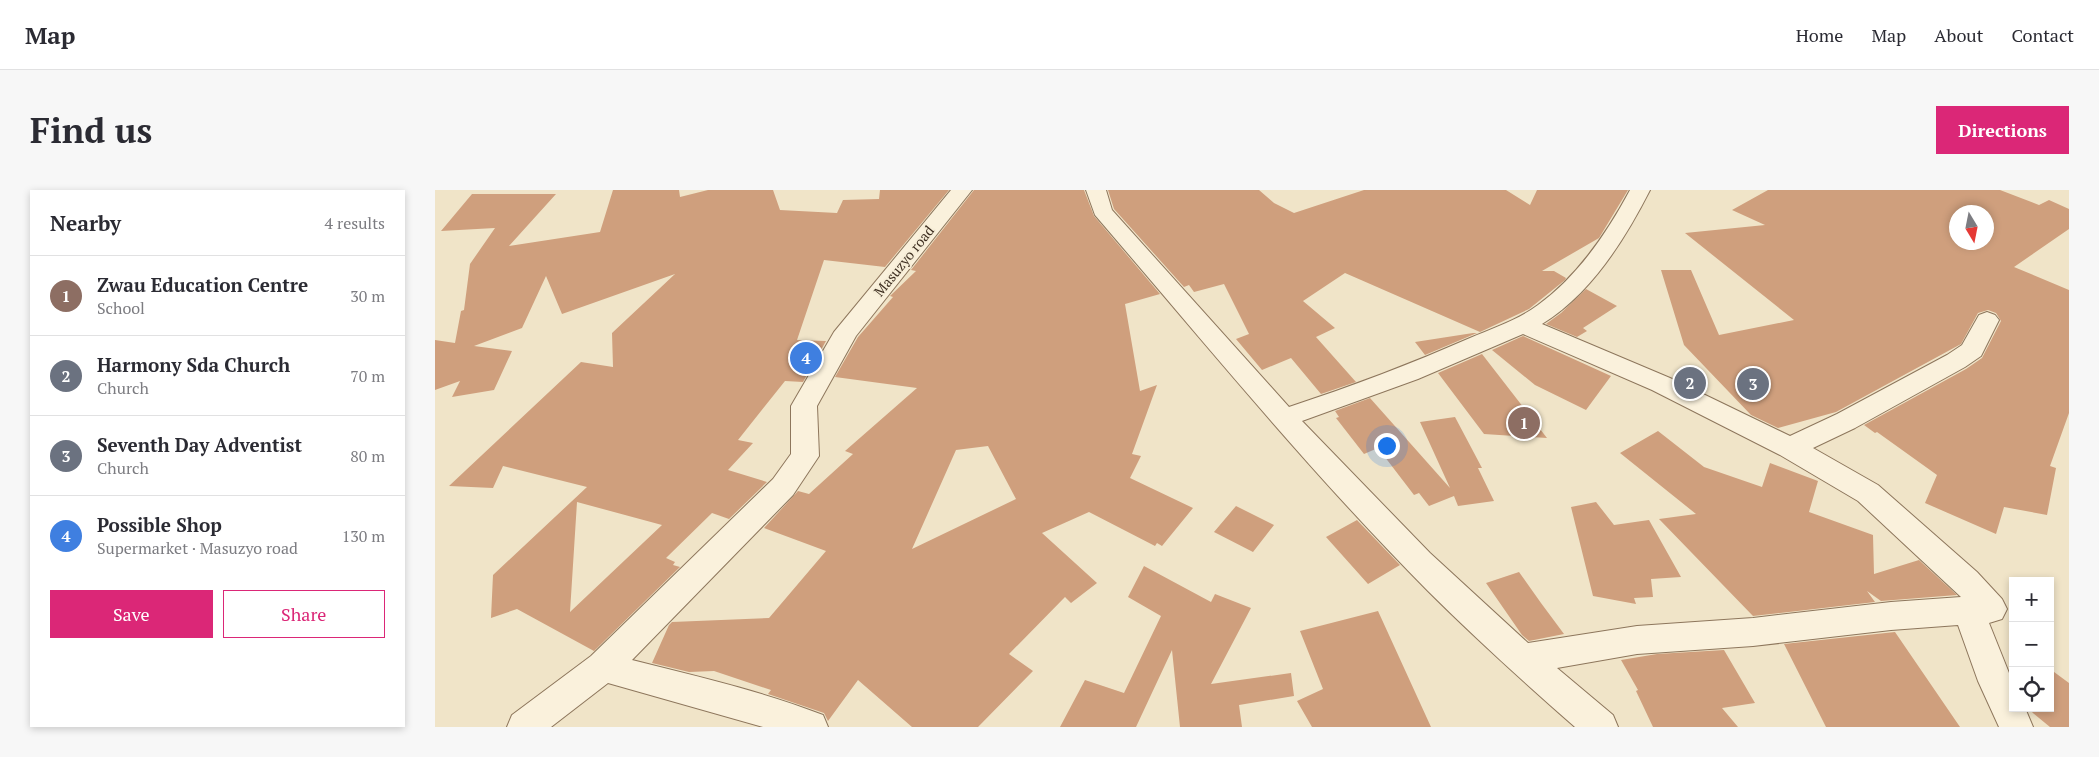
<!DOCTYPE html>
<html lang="en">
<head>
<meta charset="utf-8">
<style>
  :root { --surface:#fff; --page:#f7f7f7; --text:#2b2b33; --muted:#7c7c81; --line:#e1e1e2; --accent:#db2777 }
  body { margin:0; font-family:"PT Serif",serif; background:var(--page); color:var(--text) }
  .controls { position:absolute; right:15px; bottom:15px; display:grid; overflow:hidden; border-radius:0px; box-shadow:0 2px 8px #0003 }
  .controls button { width:45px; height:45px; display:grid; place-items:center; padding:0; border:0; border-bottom:1px solid var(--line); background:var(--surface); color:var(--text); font:25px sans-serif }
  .compass { position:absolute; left:1514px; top:15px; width:45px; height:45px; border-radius:50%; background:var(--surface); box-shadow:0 2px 8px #0003; rotate:170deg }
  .you { position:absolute; left:951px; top:255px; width:18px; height:18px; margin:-12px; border:4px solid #fff; border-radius:50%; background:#1a73e8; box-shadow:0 0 0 8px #1a73e833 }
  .badge { display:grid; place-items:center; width:32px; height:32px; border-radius:50%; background:var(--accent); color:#fff; font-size:16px; font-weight:700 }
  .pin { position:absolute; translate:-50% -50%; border:2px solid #fff; box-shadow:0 1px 5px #0006 }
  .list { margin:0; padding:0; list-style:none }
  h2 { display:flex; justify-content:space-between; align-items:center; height:65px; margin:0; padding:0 20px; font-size:21px }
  h2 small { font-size:16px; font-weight:400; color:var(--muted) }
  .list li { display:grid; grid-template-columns:32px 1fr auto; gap:15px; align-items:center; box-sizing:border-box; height:80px; padding:0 20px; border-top:1px solid var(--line) }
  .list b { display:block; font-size:19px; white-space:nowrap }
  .list p { margin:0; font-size:16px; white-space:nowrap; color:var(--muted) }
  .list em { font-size:16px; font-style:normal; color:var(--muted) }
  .actions { display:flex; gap:10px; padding:15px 20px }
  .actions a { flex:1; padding:11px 0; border:1px solid var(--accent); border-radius:0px; text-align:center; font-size:18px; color:var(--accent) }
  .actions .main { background:var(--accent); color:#fff }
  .icon { flex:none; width:28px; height:28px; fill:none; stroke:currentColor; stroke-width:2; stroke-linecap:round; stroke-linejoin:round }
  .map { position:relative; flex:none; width:1634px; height:537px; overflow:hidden; border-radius:0px }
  header { display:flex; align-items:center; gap:30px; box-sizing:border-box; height:70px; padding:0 25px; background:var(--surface); border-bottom:1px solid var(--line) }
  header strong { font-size:24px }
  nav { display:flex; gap:28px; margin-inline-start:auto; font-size:18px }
  .intro { display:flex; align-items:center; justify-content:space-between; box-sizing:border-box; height:120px; padding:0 30px }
  h1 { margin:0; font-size:35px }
  .button { padding:12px 22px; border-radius:0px; background:var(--accent); color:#fff; font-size:18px; font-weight:700 }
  main { display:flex; gap:30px; padding:0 30px }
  aside { flex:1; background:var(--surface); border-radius:0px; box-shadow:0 2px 8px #0003 }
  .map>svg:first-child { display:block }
  .building { fill:#cf9f7d; fill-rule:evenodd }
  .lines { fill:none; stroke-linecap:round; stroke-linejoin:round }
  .street-casing { stroke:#8d765c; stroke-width:2 }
  .street { fill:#faf1dc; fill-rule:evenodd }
  .labels { text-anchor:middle; stroke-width:4; stroke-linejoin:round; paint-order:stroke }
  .street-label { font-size:14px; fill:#3d2e20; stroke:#f7eed8 }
</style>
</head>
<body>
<header>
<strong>Map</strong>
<nav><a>Home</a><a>Map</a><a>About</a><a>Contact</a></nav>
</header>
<div class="intro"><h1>Find us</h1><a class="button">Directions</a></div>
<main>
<aside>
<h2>Nearby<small>4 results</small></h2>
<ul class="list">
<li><span class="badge" style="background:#8d6e63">1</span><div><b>Zwau Education Centre</b><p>School</p></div><em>30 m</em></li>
<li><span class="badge" style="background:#6b7280">2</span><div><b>Harmony Sda Church</b><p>Church</p></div><em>70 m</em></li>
<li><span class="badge" style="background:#6b7280">3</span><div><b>Seventh Day Adventist</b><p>Church</p></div><em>80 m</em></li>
<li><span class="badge" style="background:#3f7fe0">4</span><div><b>Possible Shop</b><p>Supermarket · Masuzyo road</p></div><em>130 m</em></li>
</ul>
<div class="actions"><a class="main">Save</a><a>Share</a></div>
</aside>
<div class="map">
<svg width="1634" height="537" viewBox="0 0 1634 537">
  <rect width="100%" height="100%" fill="#f0e4c8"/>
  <path class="building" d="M178 0H244L245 7 273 0H338L345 20 402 23 408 10 444 9 445 0H514L450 77 389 70 362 150 391 151 368 192 350 191 303 250 318 253 293 280 332 292 294 329 277 323 231 368 240 372 238 375 245 377 159 461 82 419 56 428 58 385 152 297 68 276 58 298 14 296 146 172 178 177 177 143 240 84 127 124 111 86 87 138 39 156 77 161 59 200 17 207 25 191 0 200V150L20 153 26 121 29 120 35 74 60 38 6 41 37 4H121L74 56 165 42ZM142 312 227 335 135 422Z
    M539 0H649L659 26 725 104 690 114 705 201 722 195 697 264 706 266 695 288 758 318 727 356 722 353 720 356 654 322 607 343 662 393 636 413 630 407 574 464 598 481 543 537H477L423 490 393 531 389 523 333 504 336 500 279 481 254 482 217 473 234 435 237 432 334 428 391 361 329 338 363 301 374 304 418 264 410 261 482 198 400 187 423 147 458 107 455 106 456 105 481 81 476 80ZM553 256 581 309 477 359 521 260Z
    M673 0H824L839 13 859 23 929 0H1071L1095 15 1102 0H1193L1164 48 1107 81H1119L1131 88 1130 90 1094 119 1045 142 910 83 868 111 900 138 881 147 921 192 886 204 856 168 827 180 801 149 814 144 789 94 759 102 754 95 749 97 679 19Z
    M1333 0H1565L1604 15 1614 10 1634 19V39L1579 77 1634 100V223L1615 276 1621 278 1612 325 1569 317 1561 344 1490 313 1502 285 1442 242 1440 243 1429 235 1531 179 1547 168 1566 131 1561 123 1553 120 1543 123 1526 154 1401 222 1343 238 1316 225 1249 155 1226 80H1256L1284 145 1359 130 1250 43 1330 35 1297 20ZM1522 22H1552V52H1522Z
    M1151 99 1182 116 1148 138 1152 141 1142 147 1111 134 1126 123Z
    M1038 143H1042L990 165 980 152Z
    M1088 146 1176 186 1151 220 1100 195 1057 160Z
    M1047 164 1112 248 1049 244 1003 183Z
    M935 208 1015 298 985 232 1020 227 1047 278H1043L1059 311 1023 316 1019 306 994 316 984 303 979 305 943 258 929 264 901 228 904 227 900 221Z
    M1223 241 1269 277 1327 297 1335 273 1383 291 1374 322 1438 345 1439 384 1484 370 1522 405 1446 411 1432 401 1440 412 1318 426 1224 329 1261 324 1185 263Z
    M1161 312 1179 335 1214 330 1246 387 1216 389 1218 407 1199 408 1201 414 1158 406 1136 317Z
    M801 316 839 335 818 362 779 342Z
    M922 330 965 375 933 394 891 347Z
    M709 376 776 412 780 404 816 418 776 494 856 483 859 506 804 515 807 537H745L737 460 701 537H625L650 490 689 503 726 426 693 407Z
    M1084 382 1106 413 1129 444 1094 451 1087 445 1051 393Z
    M943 421 996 537H877L862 511 888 499 865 441Z
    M1460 442 1525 537H1391L1349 454Z
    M1289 460 1320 513 1287 518 1303 537H1218L1201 501 1203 500 1186 470 1222 464Z
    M1615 479 1634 493V537H1615L1592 518H1615Z"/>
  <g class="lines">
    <defs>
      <path id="street" d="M516 0H537L421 146 382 216 384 266 358 305 197 470C261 486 326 501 388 525L393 537H328L173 493 116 537H72L77 525 156 466 338 289 356 264V216L399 142Z
        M651 0H671L677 20 854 217C915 197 976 174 1035 148 1058 138 1083 130 1103 115 1143 86 1172 43 1195 0H1215C1190 49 1156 104 1107 134L1235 188 1355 246 1402 224 1512 165 1527 155 1544 125 1552 122 1560 125 1564 130 1546 166 1530 177 1420 238 1378 258 1443 295 1542 382 1567 409 1572 419 1567 429 1554 433 1578 493V518H1590L1598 537H1564L1543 491 1523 435 1456 440 1318 456 1202 464 1122 478 1178 525 1183 537H1140C1090 493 1041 449 993 401 875 282 769 152 660 25ZM1088 144 1217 200 1345 265 1423 311 1526 407 1456 412 1318 428 1202 436 1093 453 995 363 867 231 983 189Z"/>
    </defs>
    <use href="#street" class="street-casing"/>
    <use href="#street" class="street"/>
  </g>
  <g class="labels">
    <g class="street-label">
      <text transform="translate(469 71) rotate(-51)" y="5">Masuzyo road</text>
    </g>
  </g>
</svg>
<div class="controls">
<button>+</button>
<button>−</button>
<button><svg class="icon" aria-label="locate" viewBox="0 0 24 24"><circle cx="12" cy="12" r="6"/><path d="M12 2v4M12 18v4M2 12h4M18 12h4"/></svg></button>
</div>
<svg class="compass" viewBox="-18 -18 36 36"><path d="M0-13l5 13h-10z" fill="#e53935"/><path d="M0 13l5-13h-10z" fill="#7c7c81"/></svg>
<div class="you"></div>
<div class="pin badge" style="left:1089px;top:233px;background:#8d6e63">1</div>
<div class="pin badge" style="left:1255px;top:193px;background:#6b7280">2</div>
<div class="pin badge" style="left:1318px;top:194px;background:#6b7280">3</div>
<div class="pin badge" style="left:371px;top:168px;background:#3f7fe0">4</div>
</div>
</main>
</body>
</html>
